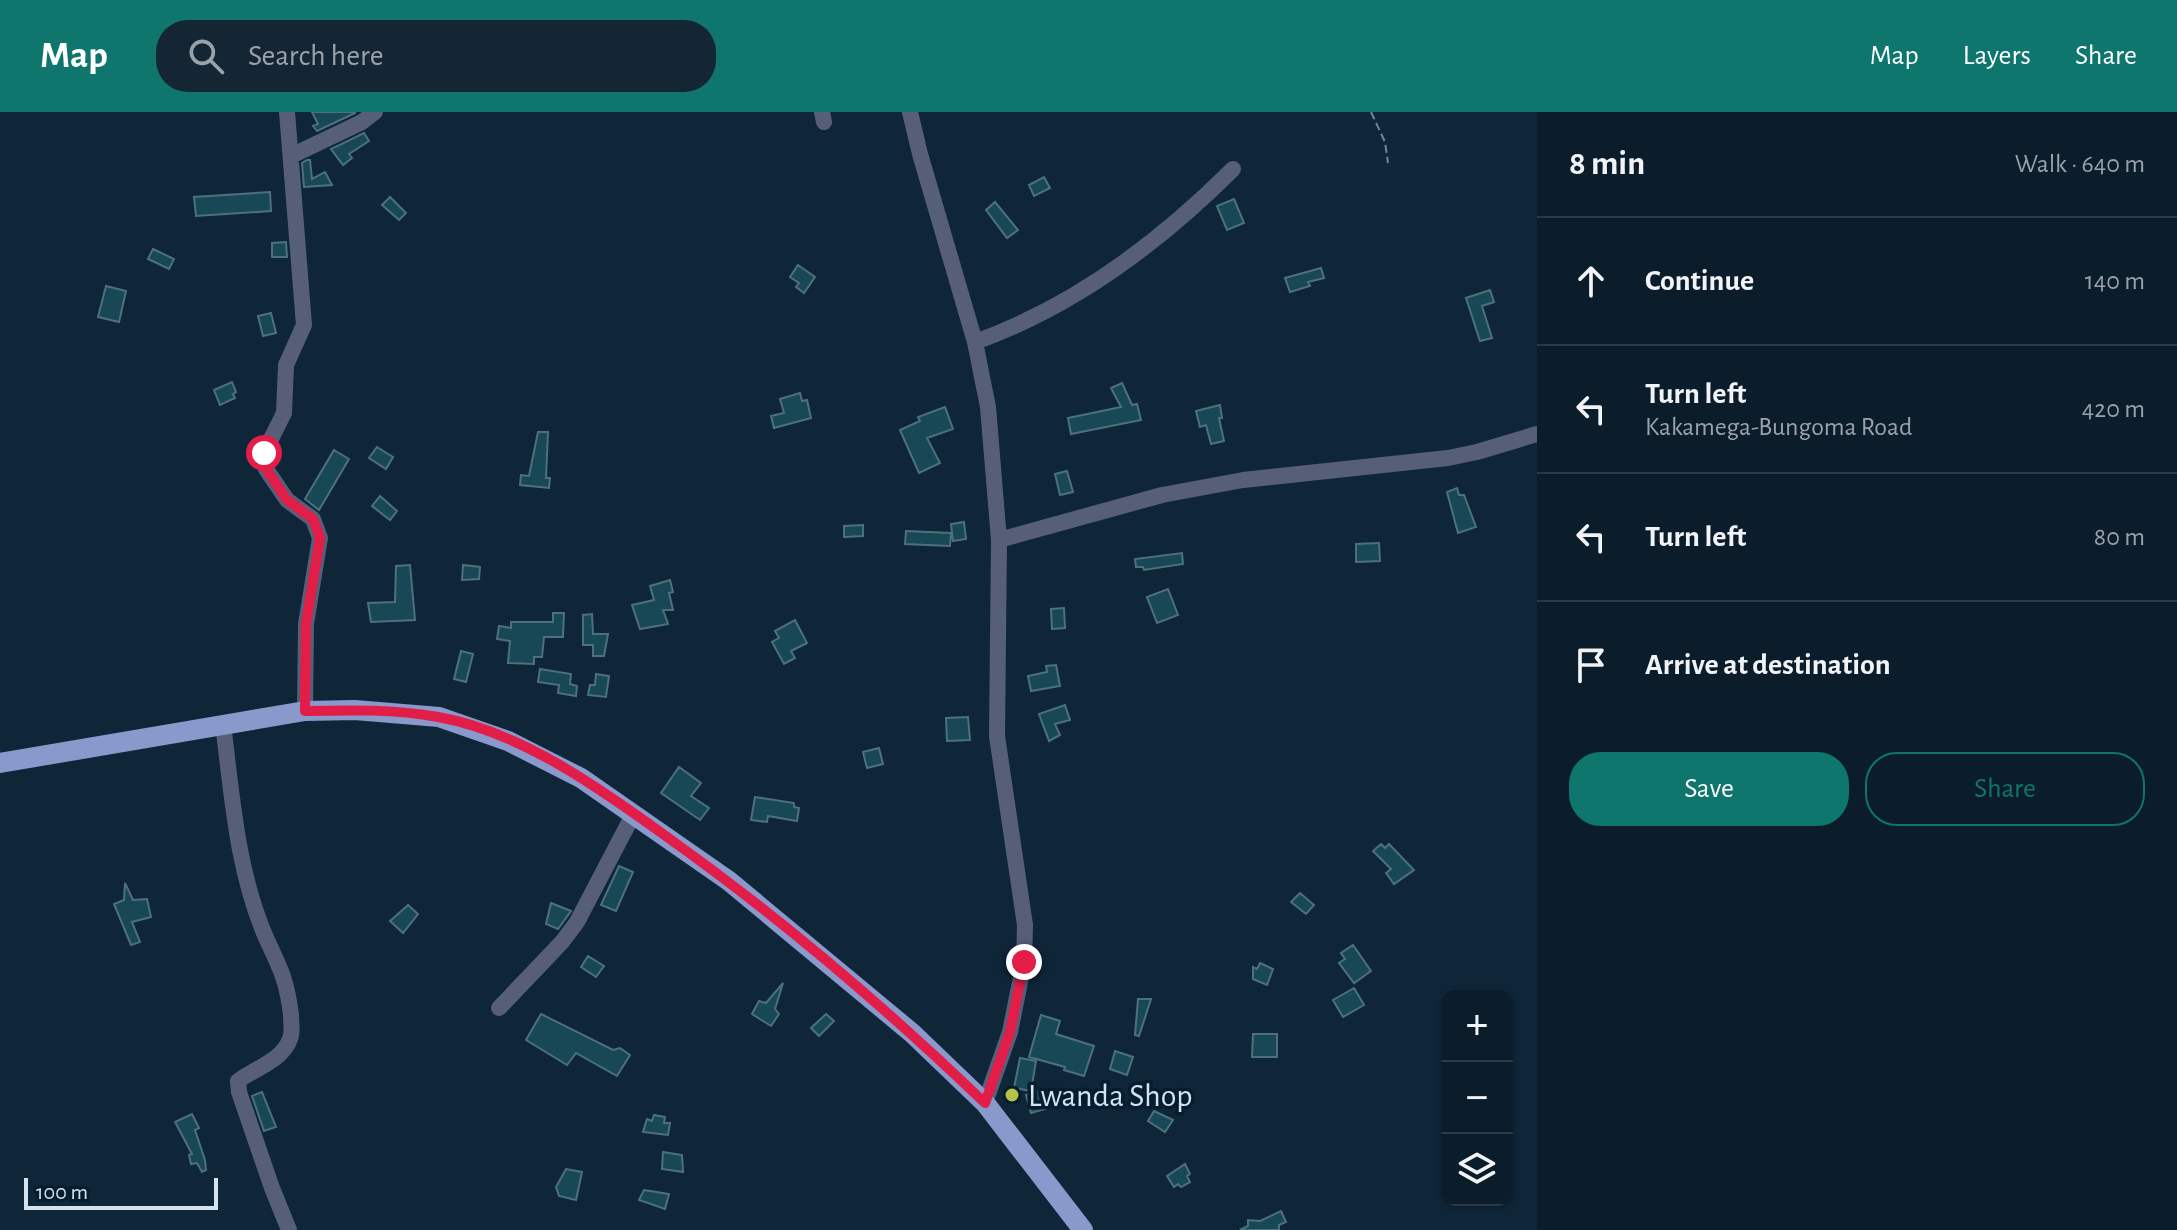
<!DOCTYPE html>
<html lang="en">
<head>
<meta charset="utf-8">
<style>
  :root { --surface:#0b1c2b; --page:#142533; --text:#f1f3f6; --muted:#9aa1a9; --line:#2b3a47; --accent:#0f766e }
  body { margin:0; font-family:"Alegreya Sans",sans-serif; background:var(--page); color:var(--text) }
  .controls { position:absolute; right:24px; bottom:24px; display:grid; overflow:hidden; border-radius:16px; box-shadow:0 2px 6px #0004 }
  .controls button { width:72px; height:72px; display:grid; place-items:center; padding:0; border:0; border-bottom:2px solid var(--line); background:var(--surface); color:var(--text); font:40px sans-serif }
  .scale { position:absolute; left:24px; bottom:20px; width:194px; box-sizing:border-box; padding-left:8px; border:4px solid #d5e3ef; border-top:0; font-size:22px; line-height:28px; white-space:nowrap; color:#d5e3ef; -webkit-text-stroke:6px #051d2f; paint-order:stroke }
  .stop { position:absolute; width:24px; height:24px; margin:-18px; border:6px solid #e11d48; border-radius:50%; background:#fff }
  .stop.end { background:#e11d48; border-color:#fff; box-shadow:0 2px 8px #0008 }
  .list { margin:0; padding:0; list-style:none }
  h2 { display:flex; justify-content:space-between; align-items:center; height:104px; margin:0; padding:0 32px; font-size:34px }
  h2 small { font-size:26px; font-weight:400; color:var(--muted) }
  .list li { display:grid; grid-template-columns:52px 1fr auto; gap:24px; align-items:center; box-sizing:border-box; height:128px; padding:0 32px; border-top:2px solid var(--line) }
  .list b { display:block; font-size:30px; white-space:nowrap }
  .list p { margin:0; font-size:26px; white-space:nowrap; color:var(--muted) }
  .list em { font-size:26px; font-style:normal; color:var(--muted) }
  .actions { display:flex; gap:16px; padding:24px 32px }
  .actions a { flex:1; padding:18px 0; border:2px solid var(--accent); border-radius:32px; text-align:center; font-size:28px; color:var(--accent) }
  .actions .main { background:var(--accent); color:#fff }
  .icon { flex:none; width:44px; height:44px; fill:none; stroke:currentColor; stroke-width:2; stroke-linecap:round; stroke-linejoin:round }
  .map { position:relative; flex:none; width:1537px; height:1118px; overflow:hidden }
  header { display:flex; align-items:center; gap:48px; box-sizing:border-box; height:112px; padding:0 40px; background:var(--accent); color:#fff }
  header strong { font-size:38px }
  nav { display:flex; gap:44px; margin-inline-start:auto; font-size:28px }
  .search { width:560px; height:72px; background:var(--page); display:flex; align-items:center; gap:20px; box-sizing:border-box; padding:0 28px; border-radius:32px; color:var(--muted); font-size:30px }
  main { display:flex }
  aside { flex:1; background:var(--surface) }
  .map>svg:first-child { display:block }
  .building { fill:#184755; stroke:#4c717d; stroke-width:2 }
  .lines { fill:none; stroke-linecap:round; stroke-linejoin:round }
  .path { stroke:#728494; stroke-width:2; stroke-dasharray:8 4; stroke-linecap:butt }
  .minor { stroke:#575f78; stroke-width:16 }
  .major { stroke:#8999cc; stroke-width:20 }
  .route { stroke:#e11d48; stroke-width:10 }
  .poi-dot { fill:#b4c24a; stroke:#051d2f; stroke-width:3 }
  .labels { text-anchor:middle; stroke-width:7; stroke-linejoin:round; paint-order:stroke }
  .poi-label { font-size:32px; fill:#d5e3ef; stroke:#051d2f; text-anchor:start }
</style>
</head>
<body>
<header>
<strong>Map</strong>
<div class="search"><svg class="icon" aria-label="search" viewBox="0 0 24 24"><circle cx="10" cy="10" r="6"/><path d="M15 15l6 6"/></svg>Search here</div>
<nav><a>Map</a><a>Layers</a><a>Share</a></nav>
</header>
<main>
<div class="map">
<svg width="1537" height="1118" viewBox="0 0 1537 1118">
  <rect width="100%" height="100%" fill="#0f2639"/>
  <path class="building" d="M312 0H355V1L317 19 313 14 318 12Z
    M364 21 369 29 349 42 352 46 343 53 331 37Z
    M307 48H310L312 67 325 60 332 73 304 75 302 51Z
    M1044 65 1050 76 1034 84 1029 73Z
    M270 80 271 99 196 104 194 85Z
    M390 85 406 101 399 108 382 93Z
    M1234 87 1244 111 1227 118 1217 94Z
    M995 90 1018 118 1007 126 986 98Z
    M286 130 287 145H272V131Z
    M153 137 174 147 169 157 148 147Z
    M798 153 815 165 804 181 796 175 799 171 790 165Z
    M1321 156 1324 166 1308 170 1310 174 1290 180 1285 166Z
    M106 174 126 179 119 210 98 205Z
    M1490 178 1494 190 1482 194 1492 226 1480 229 1466 186Z
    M271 201 276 221 263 224 258 204Z
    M232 270 236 280 233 282 235 286 220 293 214 278Z
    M1122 271 1132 293 1137 292 1141 308 1071 322 1068 306 1121 295 1111 276Z
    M800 281 802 289 807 288 811 306 774 316 771 304 784 301 780 287Z
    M1220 293 1222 306H1219L1224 329 1211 332 1206 313 1200 315 1196 299Z
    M945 295 953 317 927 326 940 351 919 361 900 318 920 309 918 305Z
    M538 320H548L546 366H550L549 376 520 373 521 363 529 364Z
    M377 335 393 345 386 357 369 346Z
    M334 338 349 347 319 398 305 387Z
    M1067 359 1073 380 1060 383 1055 362Z
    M1457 376 1459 383H1464L1476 415 1458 421 1447 380Z
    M380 384 397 399 390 408 372 394Z
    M964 410 966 427 953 429 951 412Z
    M863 413V424L844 425V414Z
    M906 419 951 421 950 434 905 432Z
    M1379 431 1380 449 1356 450V432Z
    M1182 441 1183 452 1144 458 1143 455H1136L1135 447Z
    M410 453 415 508 371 510 368 491 395 490 396 454Z
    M463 453 480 455 479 467 462 468Z
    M670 468 673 480 669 481 673 498H663L668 512 640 517 632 493 654 488 650 474Z
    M1168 477 1178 503 1157 511 1147 485Z
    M1064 496 1065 516 1052 517 1051 497Z
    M553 501H564L563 525H544L542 545H534V552L508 551 510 529 497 527 499 514 511 516V510H553Z
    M592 502 593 522H608L604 544H593V533H583V503Z
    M795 508 807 531 791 539 795 546 784 552 772 530 779 526 775 519Z
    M461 539 473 542 466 570 454 567Z
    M1056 553 1060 574 1031 579 1028 564 1047 560 1046 554Z
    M540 557 571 562 570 572 577 574 576 584 558 581 559 573 538 570Z
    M596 562 609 564 606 585 588 583 590 573H595Z
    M1065 593 1070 608 1055 612 1060 623 1049 629 1039 602Z
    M968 605 970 628 947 629 946 606Z
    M879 636 883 652 867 656 863 640Z
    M679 655 701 671 691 684 709 696 700 708 661 681Z
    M755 685 794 691V695L799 696 797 709 768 704 767 710 751 708Z
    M1381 732 1385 736 1389 732 1414 758 1394 772 1386 761 1391 757 1373 739Z
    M619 754 633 760 616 799 601 793Z
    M125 771 133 788 147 787 151 805 132 810 140 830 131 833 114 792 124 788Z
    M1300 781 1314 793 1306 802 1291 790Z
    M551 791 571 799 558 817 546 812Z
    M408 793 418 802 403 821 390 809Z
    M1353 833 1371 859 1354 871 1339 851 1345 847 1341 841Z
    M588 844 604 854 596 865 581 855Z
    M1260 851 1273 857 1267 873 1253 867V855L1257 857Z
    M783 871 775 897 779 902 771 914 752 902 759 889 766 891Z
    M1354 876 1364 893 1343 905 1333 888Z
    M1138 887H1151L1139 924 1135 923Z
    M541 902 613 938 620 936 630 943 617 964 576 941 567 953 526 928Z
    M826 902 834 909 819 924 811 916Z
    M1041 903 1060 909 1056 922 1094 934 1084 964 1064 958 1065 955 1029 945Z
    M1253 922H1277V945H1252Z
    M1115 939 1133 945 1127 963 1110 957Z
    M1020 946 1036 949 1031 979 1014 976Z
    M1042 978 1048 996 1031 1001 1026 983Z
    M262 980 276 1015 264 1019 252 984Z
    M1154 999 1173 1008 1165 1020 1148 1009Z
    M192 1002 199 1016 195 1018 205 1048 206 1058 202 1060 197 1051 191 1052 189 1043 192 1042 175 1010Z
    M654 1003 665 1005 664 1011H670L668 1023 643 1020 647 1007 652 1009Z
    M663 1040 682 1043 683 1060 662 1057Z
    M1185 1052 1190 1062 1187 1064 1190 1070 1181 1075 1178 1072 1174 1075 1167 1064Z
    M566 1057 582 1060 576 1088 559 1084 556 1075Z
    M644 1078 669 1082 665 1097 639 1088Z
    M1281 1099 1286 1110 1279 1113V1118H1240L1248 1114V1108L1260 1109Z"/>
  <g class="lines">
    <path class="path" d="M1371 0 1385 30 1388 51"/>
    <path class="minor" d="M287 0 304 213 286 253 284 301 264 341 266 357 287 388 313 407 320 426 306 512 305 599
      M822 0 824 10
      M910 0 920 42 975 230 988 295 999 428 997 624 1025 813 1024 850 1010 920 985 991
      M291 44 362 10 375 0
      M975 230C1073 195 1160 130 1233 57
      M999 428 1162 383 1243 368 1448 346 1477 340 1537 322
      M223 612C232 683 237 761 267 828 281 858 287 869 291 903 291 911 293 920 290 927 282 949 255 956 238 969L239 980 272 1076 289 1118
      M499 896 562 830 577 810 634 701"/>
    <path class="major" d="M0 651 305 599 355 598 439 605 508 629 581 666 729 769 912 921 985 991 1083 1118"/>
  </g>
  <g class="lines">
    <path class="route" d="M264 341 266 357 287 388 313 407 320 426 306 512 305 599C349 598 395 597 438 605 519 619 598 675 663 722 777 803 884 894 985 991L1010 920 1024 850"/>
  </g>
  <circle class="poi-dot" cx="1012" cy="983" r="8"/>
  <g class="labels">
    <g class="poi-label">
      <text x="1028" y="994">Lwanda Shop</text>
    </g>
  </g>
</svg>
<div class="controls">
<button>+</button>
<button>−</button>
<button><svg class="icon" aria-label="layers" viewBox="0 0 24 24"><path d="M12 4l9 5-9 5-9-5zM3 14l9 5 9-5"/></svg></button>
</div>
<div class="scale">100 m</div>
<div class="stop" style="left:264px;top:341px"></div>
<div class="stop end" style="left:1024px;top:850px"></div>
</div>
<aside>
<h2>8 min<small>Walk · 640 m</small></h2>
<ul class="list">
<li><svg class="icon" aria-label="ahead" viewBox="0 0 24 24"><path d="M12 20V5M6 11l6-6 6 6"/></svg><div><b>Continue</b></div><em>140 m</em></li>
<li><svg class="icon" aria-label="left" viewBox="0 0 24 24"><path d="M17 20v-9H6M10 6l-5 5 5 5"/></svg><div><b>Turn left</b><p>Kakamega-Bungoma Road</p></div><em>420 m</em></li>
<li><svg class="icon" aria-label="left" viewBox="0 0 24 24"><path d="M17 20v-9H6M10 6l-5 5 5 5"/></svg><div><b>Turn left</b></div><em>80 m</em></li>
<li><svg class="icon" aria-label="arrive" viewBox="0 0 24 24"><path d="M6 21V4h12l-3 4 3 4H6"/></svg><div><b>Arrive at destination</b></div></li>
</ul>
<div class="actions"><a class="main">Save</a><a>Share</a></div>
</aside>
</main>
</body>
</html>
